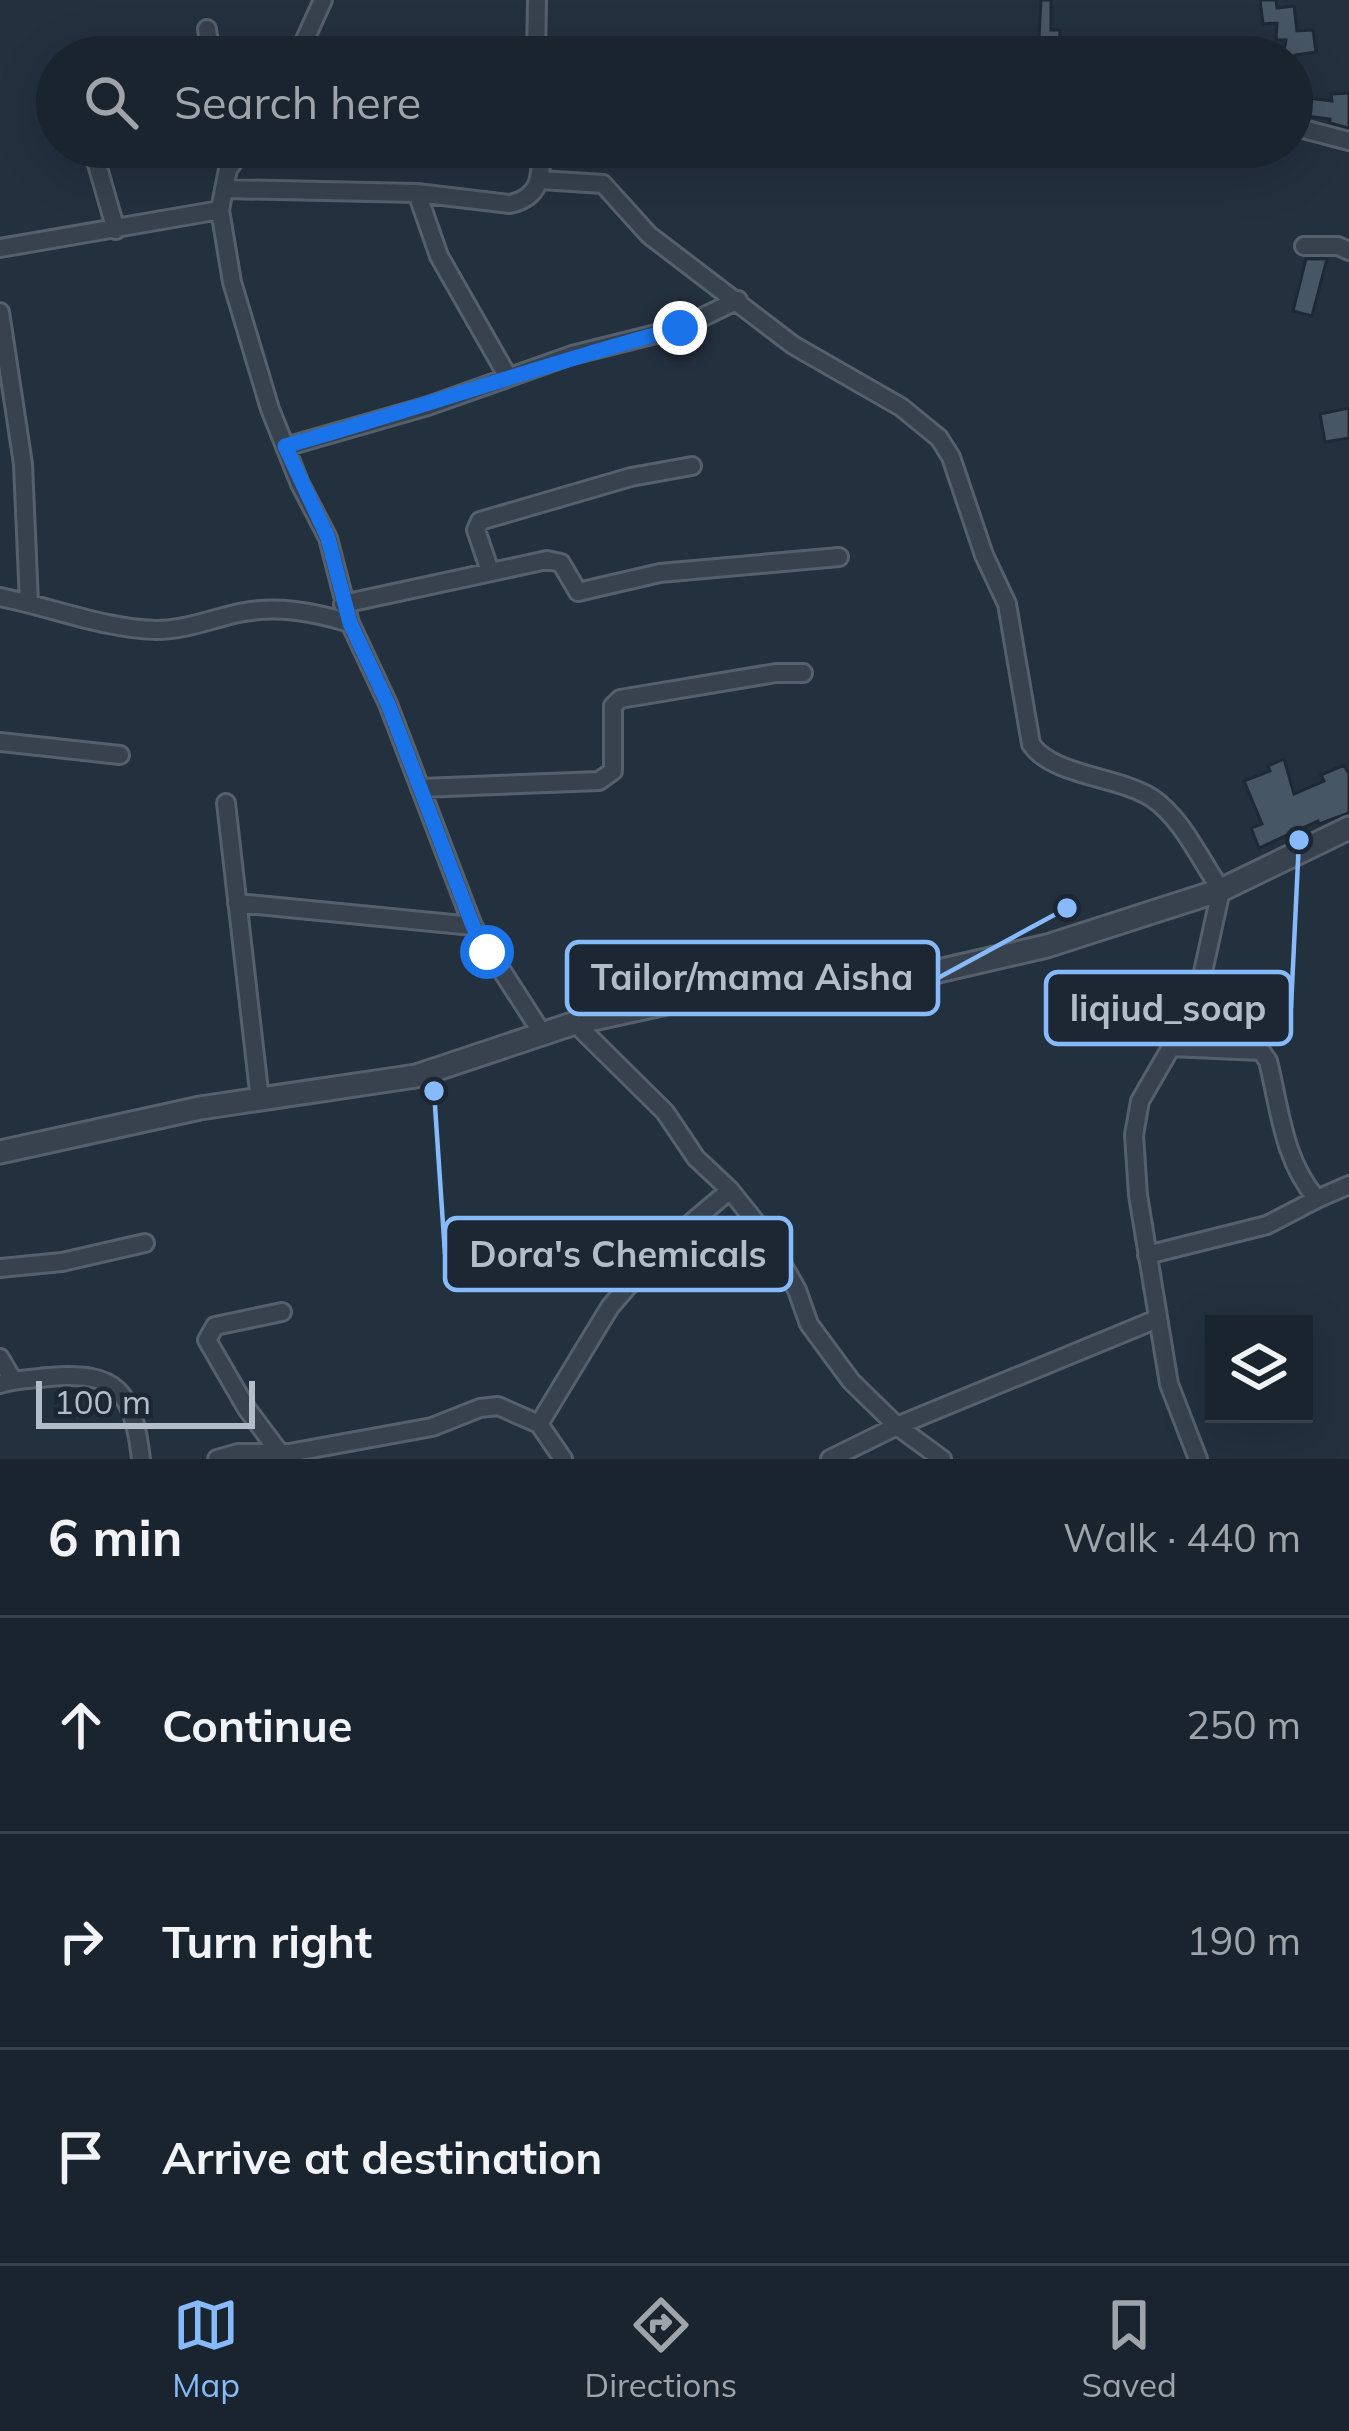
<!DOCTYPE html>
<html lang="en">
<head>
<meta charset="utf-8">
<style>
  :root { --surface:#1a242e; --page:#232c36; --text:#f1f3f6; --muted:#9fa4aa; --line:#38414a; --accent:#87bafa }
  body { margin:0; font-family:Mulish,sans-serif; background:var(--page); color:var(--text) }
  .controls { position:absolute; right:36px; bottom:36px; display:grid; overflow:hidden; border-radius:0px; box-shadow:0 12px 48px #0002 }
  .controls button { width:108px; height:108px; display:grid; place-items:center; padding:0; border:0; border-bottom:3px solid var(--line); background:var(--surface); color:var(--text); font:60px sans-serif }
  .scale { position:absolute; left:36px; bottom:30px; width:219px; box-sizing:border-box; padding-left:12px; border:6px solid #b3bdc9; border-top:0; font-size:33px; line-height:42px; white-space:nowrap; color:#b3bdc9; -webkit-text-stroke:9px #1c2733; paint-order:stroke }
  .stop { position:absolute; width:36px; height:36px; margin:-27px; border:9px solid #1a73e8; border-radius:50%; background:#fff }
  .stop.end { background:#1a73e8; border-color:#fff; box-shadow:0 3px 12px #0008 }
  .list { margin:0; padding:0; list-style:none }
  h2 { display:flex; justify-content:space-between; align-items:center; height:156px; margin:0; padding:0 48px; font-size:51px }
  h2 small { font-size:39px; font-weight:400; color:var(--muted) }
  .list li { display:grid; grid-template-columns:78px 1fr auto; gap:36px; align-items:center; box-sizing:border-box; height:216px; padding:0 48px; border-top:3px solid var(--line) }
  .list b { display:block; font-size:45px; white-space:nowrap }
  .list em { font-size:39px; font-style:normal; color:var(--muted) }
  .icon { flex:none; width:66px; height:66px; fill:none; stroke:currentColor; stroke-width:2; stroke-linecap:round; stroke-linejoin:round }
  .map { position:relative; flex:none; width:1349px; height:1459px; overflow:hidden }
  .search { position:absolute; background:var(--surface); box-shadow:0 12px 48px #0002; left:36px; right:36px; top:36px; height:132px; display:flex; align-items:center; gap:30px; box-sizing:border-box; padding:0 42px; border-radius:66px; color:var(--muted); font-size:45px }
  .sheet { height:804px; background:var(--surface) }
  nav { display:flex; justify-content:space-around; align-items:center; box-sizing:border-box; height:168px; border-top:3px solid var(--line); background:var(--surface); font-size:33px; color:var(--muted) }
  nav a { display:grid; justify-items:center; gap:6px }
  nav .on { color:var(--accent) }
  .map>svg:first-child { display:block }
  .building { fill:#475665; stroke:#1e2935; stroke-width:3 }
  .lines { fill:none; stroke-linecap:round; stroke-linejoin:round }
  .minor-casing { stroke:#55606c; stroke-width:22 }
  .tertiary-casing { stroke:#55606c; stroke-width:27 }
  .minor { stroke:#37424e; stroke-width:16 }
  .tertiary { stroke:#37424e; stroke-width:21 }
  .route { stroke:#1a73e8; stroke-width:15 }
  .leader { fill:none; stroke:#87bafa; stroke-width:4.5 }
  .callout-dot { fill:#87bafa; stroke:#1c2733; stroke-width:4.5 }
  .callout { fill:#1c2733; stroke:#87bafa; stroke-width:4.5 }
  .callout-label { font-size:36px; text-anchor:middle; font-weight:bold; fill:#b3bdc9 }
</style>
</head>
<body>
<div class="map">
<svg width="1349" height="1459" viewBox="0 0 1349 1459">
  <rect width="100%" height="100%" fill="#23303e"/>
  <path class="building" d="M1041 0H1051V30H1060L1059 57 1038 56Z
    M1260 0H1276L1277 8 1294 6 1297 31 1313 30 1316 52 1295 55 1294 59 1283 57 1286 40H1276L1277 23 1263 24Z
    M1349 93V128L1330 123V119L1306 116 1307 109 1292 106V96L1332 101 1331 94Z
    M1306 259H1327L1312 316 1293 311Z
    M1349 408V438L1325 442 1320 414Z
    M1284 759 1294 794 1324 781 1321 775 1344 765 1349 774V813L1319 824 1318 821 1259 848 1251 828 1262 824 1244 781 1270 771 1268 766Z"/>
  <g class="lines">
    <defs>
      <path id="minor" d="M207 29 211 57
        M297 57 323 0
        M536 57 537 0
        M1292 126 1349 141
        M92 147 116 230
        M245 147 228 169 220 210 232 282 270 409 300 484 328 538 350 623 388 704 473 926 542 1033
        M541 180 603 184 649 235 793 345 901 407 939 438 951 457 984 555 1007 604 1031 744C1052 776 1118 776 1152 798 1182 818 1201 861 1221 890L1196 1004 1140 1101 1134 1135 1138 1195 1169 1384 1198 1459
        M224 189 417 193 510 204C542 197 541 175 541 147
        M417 193 439 256 508 377
        M1304 246H1338L1349 251
        M0 248 220 210
        M0 312 23 464 29 603
        M285 447 428 406 572 355 680 328 738 300
        M490 571 476 530 480 521 631 477 692 466
        M0 597C51 607 105 629 156 630 186 630 211 619 239 613 277 605 313 612 350 623
        M343 604 547 560 561 563 578 592 660 573 839 557
        M0 742 120 755
        M421 788 599 781 613 771V706L620 699 776 673H803
        M226 803 260 1100
        M237 903 473 926
        M575 1023 665 1112 696 1158 730 1190 766 1235 797 1290 809 1324 851 1381 897 1426 942 1459
        M1170 1047 1261 1051 1268 1061C1280 1109 1283 1160 1317 1199L1349 1185
        M1147 1255 1267 1225 1317 1199
        M0 1268 62 1262 145 1243
        M0 1358 13 1380
        M0 1384C16 1379 32 1379 49 1377 117 1371 133 1391 141 1459
        M539 1424 610 1307 658 1251 730 1190
        M280 1453 247 1409 207 1340 215 1326 282 1312
        M217 1459 238 1453H289L432 1427 480 1408 498 1406 539 1424 563 1459
        M830 1459 897 1426 1157 1319"/>
      <path id="tertiary" d="M0 1152 200 1108 416 1076 575 1023 685 999 767 987 934 972 1047 946 1221 890 1349 828"/>
    </defs>
    <use href="#minor" class="minor-casing"/>
    <use href="#tertiary" class="tertiary-casing"/>
    <use href="#minor" class="minor"/>
    <use href="#tertiary" class="tertiary"/>
  </g>
  <g class="lines">
    <path class="route" d="M487 952 473 926 388 704 350 623 328 538 285 446C418 409 546 363 680 328"/>
  </g>
  <path class="leader" d="M1067 908L938 978M1299 840L1291 1008M434 1091L445 1254"/>
  <g class="callout-dot">
    <circle cx="1067" cy="908" r="12"/>
    <circle cx="1299" cy="840" r="12"/>
    <circle cx="434" cy="1091" r="12"/>
  </g>
  <g class="callout">
    <rect x="567" y="942" width="371" height="72" rx="12"/>
    <rect x="1046" y="972" width="245" height="72" rx="12"/>
    <rect x="445" y="1218" width="346" height="72" rx="12"/>
  </g>
  <g class="callout-label">
    <text x="752" y="990">Tailor/mama Aisha</text>
    <text x="1168" y="1021">liqiud_soap</text>
    <text x="618" y="1267">Dora's Chemicals</text>
  </g>
</svg>
<div class="controls">
<button><svg class="icon" aria-label="layers" viewBox="0 0 24 24"><path d="M12 4l9 5-9 5-9-5zM3 14l9 5 9-5"/></svg></button>
</div>
<div class="scale">100 m</div>
<div class="stop" style="left:487px;top:952px"></div>
<div class="stop end" style="left:680px;top:328px"></div>
<div class="search"><svg class="icon" aria-label="search" viewBox="0 0 24 24"><circle cx="10" cy="10" r="6"/><path d="M15 15l6 6"/></svg>Search here</div>
</div>
<section class="sheet">
<h2>6 min<small>Walk · 440 m</small></h2>
<ul class="list">
<li><svg class="icon" aria-label="ahead" viewBox="0 0 24 24"><path d="M12 20V5M6 11l6-6 6 6"/></svg><div><b>Continue</b></div><em>250 m</em></li>
<li><svg class="icon" aria-label="right" viewBox="0 0 24 24"><path d="M7 20v-9h11M14 6l5 5-5 5"/></svg><div><b>Turn right</b></div><em>190 m</em></li>
<li><svg class="icon" aria-label="arrive" viewBox="0 0 24 24"><path d="M6 21V4h12l-3 4 3 4H6"/></svg><div><b>Arrive at destination</b></div></li>
</ul>
</section>
<nav>
<a class="on"><svg class="icon" aria-label="map" viewBox="0 0 24 24"><path d="M3 6l6-2 6 2 6-2v14l-6 2-6-2-6 2zM9 4v14M15 6v14"/></svg>Map</a>
<a><svg class="icon" aria-label="directions" viewBox="0 0 24 24"><path d="M12 3l9 9-9 9-9-9zM9 14v-3h6M13 9l2 2-2 2"/></svg>Directions</a>
<a><svg class="icon" aria-label="saved" viewBox="0 0 24 24"><path d="M7 4h10v16l-5-4-5 4z"/></svg>Saved</a>
</nav>
</body>
</html>
